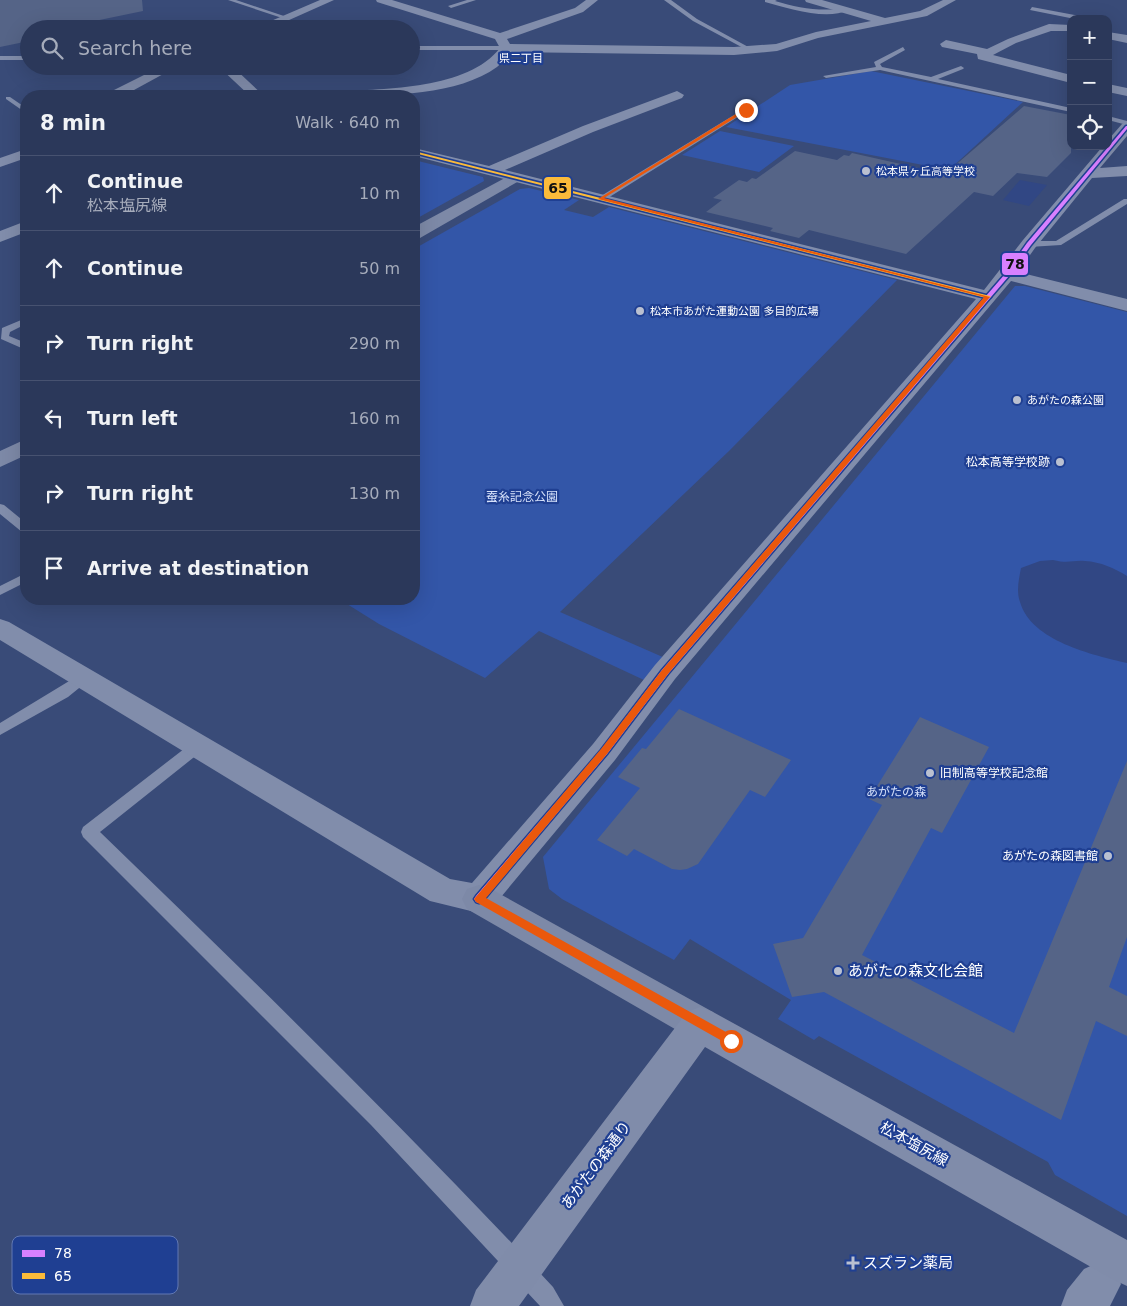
<!DOCTYPE html>
<html lang="en">
<head>
<meta charset="utf-8">
<style>
  :root { --surface:#2b385a; --page:#333f60; --text:#f1f3f6; --muted:#a6acbb; --line:#475270 }
  body { margin:0; font-family:"DejaVu Sans","Noto Sans JP",sans-serif; background:var(--page); color:var(--text) }
  .controls { position:absolute; right:15px; top:15px; display:grid; overflow:hidden; border-radius:10px; box-shadow:0 5px 20px #0002 }
  .controls button { width:45px; height:45px; display:grid; place-items:center; padding:0; border:0; border-bottom:1px solid var(--line); background:var(--surface); color:var(--text); font:25px sans-serif }
  .stop { position:absolute; width:15px; height:15px; margin:-11px; border:4px solid #ea580c; border-radius:50%; background:#fff }
  .stop.end { background:#ea580c; border-color:#fff; box-shadow:0 1px 5px #0008 }
  .list { margin:0; padding:0; list-style:none }
  h2 { display:flex; justify-content:space-between; align-items:center; height:65px; margin:0; padding:0 20px; font-size:21px }
  h2 small { font-size:16px; font-weight:400; color:var(--muted) }
  .list li { display:grid; grid-template-columns:32px 1fr auto; gap:15px; align-items:center; box-sizing:border-box; height:75px; padding:0 20px; border-top:1px solid var(--line) }
  .list b { display:block; font-size:19px; white-space:nowrap }
  .list p { margin:0; font-size:16px; white-space:nowrap; color:var(--muted) }
  .list em { font-size:16px; font-style:normal; color:var(--muted) }
  .icon { flex:none; width:28px; height:28px; fill:none; stroke:currentColor; stroke-width:2; stroke-linecap:round; stroke-linejoin:round }
  .map { position:relative; flex:none; width:1127px; height:1306px; overflow:hidden }
  .search { position:absolute; background:var(--surface); box-shadow:0 5px 20px #0002; left:20px; top:20px; width:400px; height:55px; display:flex; align-items:center; gap:12px; box-sizing:border-box; padding:0 18px; border-radius:28px; color:var(--muted); font-size:19px }
  .panel { position:absolute; background:var(--surface); box-shadow:0 5px 20px #0002; left:20px; top:90px; width:400px; height:515px; border-radius:20px }
  .map>svg:first-child { display:block }
  .green { fill:#3356a8 }
  .water { fill:#314784 }
  .building { fill:#556487 }
  .lines { fill:none; stroke-linecap:round; stroke-linejoin:round }
  .lane { fill:#818dab; fill-rule:evenodd }
  .street { fill:#818dab; fill-rule:evenodd }
  .secondary { fill:#7d89a7; fill-rule:evenodd }
  .primary { fill:#808caa; fill-rule:evenodd }
  .bus-1-casing { stroke:#1f3f92; stroke-width:3 }
  .bus-2-casing { stroke:#1f3f92; stroke-width:3 }
  .bus-1 { fill:#d880ff; fill-rule:evenodd }
  .bus-2 { fill:#fbbb3a; fill-rule:evenodd }
  .route { fill:#ea580c }
  .poi-dot { fill:#bac0d0; stroke:#1f3f92; stroke-width:2 }
  .labels { text-anchor:middle; stroke-width:4.5; stroke-linejoin:round; paint-order:stroke }
  .far-neighbourhood-label { font-size:11px; fill:#fff; stroke:#1f3f92 }
  .far-poi-label { font-size:11px; fill:#fff; stroke:#1f3f92; text-anchor:start }
  .poi-label { font-size:12px; fill:#fff; stroke:#1f3f92; text-anchor:end }
  .park-label { font-size:12px; fill:#d6e1fa; stroke:#1f3f92 }
  .near-poi-label { font-size:15px; fill:#fff; stroke:#1f3f92; text-anchor:start }
  .near-street-label { font-size:15px; fill:#fff; stroke:#1f3f92 }
  .key { fill:#1f3f92; stroke:#6279b3; stroke-width:1 }
  .key-label { font-size:14px; fill:#fff }
  .line-badge { stroke:#1f3f92; stroke-width:2 }
  .pale-badge-label { font-size:14px; text-anchor:middle; font-weight:bold; fill:#111 }
</style>
</head>
<body>
<div class="map">
<svg width="1127" height="1306" viewBox="0 0 1127 1306">
  <rect width="100%" height="100%" fill="#394b78"/>
  <path class="green" d="M871 71 1023 102 949 170 726 127 790 85Z
    M720 131 794 146 759 172 682 155Z
    M414 160 483 177 484 181 414 220Z
    M529 188 579 200 564 210 593 217 609 207 897 280 729 451 560 612 665 658 644 680 539 631 485 678 379 624 339 599H414V249L520 189Z
    M1015 286H1025L1127 312V1216L1055 1175 1048 1162 819 1036 814 1040 778 1019 791 1000 690 939 674 960 562 899 549 889 543 857Z"/>
  <path class="water" d="M1020 180 1047 185 1029 206 1003 200Z
    M1053 560C1069 564 1072 560 1085 561 1101 562 1114 568 1127 576V663C1093 655 1031 641 1020 602 1016 591 1019 579 1021 568L1040 561Z"/>
  <path class="building" d="M0 0H142L143 11 56 29H29V41L0 47Z
    M1024 106 1071 115V153L1047 177 1017 173 993 196 974 192 906 254 809 230 799 238 770 231 773 228 706 212 722 200 713 198 739 180 747 182 752 178 756 179 795 151 837 160 844 155 849 156 852 153 945 174Z
    M679 709 791 760 765 797 750 790 698 864 687 869 680 870 672 869 634 849 627 856 597 840 640 788 618 777 642 748 646 749Z
    M920 717 989 747 942 833 931 828 862 955 1014 1033 1127 761V937L1109 987 1127 996V1036L1096 1021 1061 1120 824 992 792 997 773 944 803 938 882 805 869 799Z"/>
  <g class="lines">
    <path class="lane" d="M228 0H236L290 18 285 19Z
      M467 0H476L451 8 448 6Z
      M664 0H671L697 19 752 49 747 50 693 21Z
      M765 0H777L775 1C798 8 821 12 845 8L848 10C827 21 787 8 765 2Z
      M1032 7 1080 16 1083 18 1075 19 1030 10Z
      M411 46H506L509 48 506 50H411Z
      M903 47 905 50 880 64 882 67 931 77 961 66 964 68 963 69 938 79 1071 108V112L880 70 826 78 823 76 876 67 874 62Z
      M0 56H29V60H0Z
      M6 97H10L26 108V113L6 99Z
      M744 109 749 110 603 201 596 199Z
      M1108 116 1127 121V125L1108 120Z
      M1124 199H1127V204L1061 245 1029 247 1025 244 1029 241H1056Z
      M26 318V324L10 332 9 336 26 343V350L1 339 2 328Z
      M0 504 4 505 26 523V533L22 532 0 514Z
      M26 573V582L0 595V586Z
      M84 672 89 674 91 677 89 680 68 697 0 735V723Z
      M198 740 203 742 205 746 203 750 100 832C254 981 407 1130 553 1287L564 1306H540L371 1125 83 837 81 832 83 827 193 742Z"/>
    <path class="street" d="M320 0H334L269 29H252Z
      M376 0H392L500 33 575 8 586 0H598L583 12 507 39 510 44 734 47 776 44 816 32 871 21 806 2 805 0H822L885 18 920 11 943 0H956L927 16 818 38 777 51 734 55 509 52C506 57 502 63 497 67 456 97 380 96 331 96L332 93 337 92C386 88 467 90 500 48L495 39 377 2Z
      M1049 24 1071 25V31H1051L1016 43 993 55 1071 75V83L978 59 977 54 942 47 940 44 946 40 987 49 1008 39Z
      M1108 32 1127 35V43L1108 39Z
      M162 66H178L123 96H106L108 93Z
      M218 66H232L264 96H250Z
      M1108 84 1127 88V96L1108 92Z
      M677 91 684 95 682 98 593 132 505 170 984 290 1023 240 1103 146H1108V140L1122 124 1127 123V136L1100 168 1127 166V176L1092 178 1035 248 1018 272 1127 299V311L1011 281 675 679 615 760 491 909 479 913 430 901 0 640V619L9 622 450 879 472 883 593 744 655 665 976 299 414 156V148L489 166 583 126Z
      M26 149V158L0 167V158Z
      M26 221V232L0 242V231Z
      M1099 1262 1114 1269 1121 1284 1110 1306H1061L1067 1290 1084 1269Z"/>
    <path class="secondary" d="M514 173 519 175 522 178 519 181 420 238 414 239V227Z
      M26 439V455L0 467V451Z
      M479 885 491 889 713 1012 719 1024 713 1036 700 1041 687 1036 467 909 462 899 467 889Z"/>
    <path class="primary" d="M700 1007 713 1012 1127 1240V1286L1112 1279 705 1047 519 1306H470L476 1290 687 1012Z"/>
    <defs>
      <path id="bus-1" d="M1126 126H1127V129L1031 245 1009 276 668 674 607 754 482 902 479 903 476 902 474 899 476 896 601 750 662 670 1005 274 1027 243Z"/>
      <path id="bus-2" d="M414 151 990 296 991 297 986 298 414 153Z"/>
    </defs>
    <use href="#bus-1" class="bus-1-casing"/>
    <use href="#bus-2" class="bus-2-casing"/>
    <use href="#bus-1" class="bus-1"/>
    <use href="#bus-2" class="bus-2"/>
  </g>
  <path class="route" d="M744 109 748 110 604 198 990 297 668 674 607 754 486 898 735 1037 736 1041 735 1044 731 1046 476 902 474 899 601 749 662 670 984 297 598 199Z"/>
  <g class="poi-dot">
    <circle cx="866" cy="171" r="5"/>
    <circle cx="640" cy="311" r="5"/>
    <circle cx="1017" cy="400" r="5"/>
    <circle cx="1060" cy="462" r="5"/>
    <circle cx="930" cy="773" r="5"/>
    <circle cx="1108" cy="856" r="5"/>
    <circle cx="838" cy="971" r="5"/>
    <path d="M850.5 1255.5h5v5h5v5h-5v5h-5v-5h-5v-5h5z"/>
  </g>
  <g class="labels">
    <g class="far-neighbourhood-label">
      <text x="521" y="62">県二丁目</text>
    </g>
    <g class="far-poi-label">
      <text x="876" y="175">松本県ヶ丘高等学校</text>
      <text x="650" y="315">松本市あがた運動公園 多目的広場</text>
      <text x="1027" y="404">あがたの森公園</text>
    </g>
    <g class="poi-label">
      <text x="1050" y="466">松本高等学校跡</text>
      <text x="940" y="777" text-anchor="start">旧制高等学校記念館</text>
      <text x="1098" y="860">あがたの森図書館</text>
    </g>
    <g class="park-label">
      <text x="522" y="501">蚕糸記念公園</text>
      <text x="896" y="796">あがたの森</text>
    </g>
    <g class="near-poi-label">
      <text x="848" y="976">あがたの森文化会館</text>
      <text x="863" y="1268">スズラン薬局</text>
    </g>
    <g class="near-street-label">
      <text transform="translate(914 1144) rotate(29)" y="5">松本塩尻線</text>
      <text transform="translate(596 1165) rotate(-53)" y="5">あがたの森通り</text>
    </g>
  </g>
  <rect x="12" y="1236" width="166" height="58" rx="8" class="key"/>
  <rect x="22" y="1250" width="23" height="7" fill="#d880ff"/>
  <rect x="22" y="1273" width="23" height="6" fill="#fbbb3a"/>
  <g class="key-label">
    <text x="54" y="1258">78</text>
    <text x="54" y="1281">65</text>
  </g>
  <g class="line-badge">
    <rect x="543" y="176" width="29" height="24" rx="5" fill="#fbbb3a"/>
    <rect x="1001" y="252" width="28" height="24" rx="5" fill="#d880ff"/>
  </g>
  <g class="pale-badge-label">
    <text x="558" y="193">65</text>
    <text x="1015" y="269">78</text>
  </g>
</svg>
<div class="controls">
<button>+</button>
<button>−</button>
<button><svg class="icon" aria-label="locate" viewBox="0 0 24 24"><circle cx="12" cy="12" r="6"/><path d="M12 2v4M12 18v4M2 12h4M18 12h4"/></svg></button>
</div>
<div class="stop" style="left:731px;top:1041px"></div>
<div class="stop end" style="left:746px;top:110px"></div>
<div class="search"><svg class="icon" aria-label="search" viewBox="0 0 24 24"><circle cx="10" cy="10" r="6"/><path d="M15 15l6 6"/></svg>Search here</div>
<section class="panel">
<h2>8 min<small>Walk · 640 m</small></h2>
<ul class="list">
<li><svg class="icon" aria-label="ahead" viewBox="0 0 24 24"><path d="M12 20V5M6 11l6-6 6 6"/></svg><div><b>Continue</b><p>松本塩尻線</p></div><em>10 m</em></li>
<li><svg class="icon" aria-label="ahead" viewBox="0 0 24 24"><path d="M12 20V5M6 11l6-6 6 6"/></svg><div><b>Continue</b></div><em>50 m</em></li>
<li><svg class="icon" aria-label="right" viewBox="0 0 24 24"><path d="M7 20v-9h11M14 6l5 5-5 5"/></svg><div><b>Turn right</b></div><em>290 m</em></li>
<li><svg class="icon" aria-label="left" viewBox="0 0 24 24"><path d="M17 20v-9H6M10 6l-5 5 5 5"/></svg><div><b>Turn left</b></div><em>160 m</em></li>
<li><svg class="icon" aria-label="right" viewBox="0 0 24 24"><path d="M7 20v-9h11M14 6l5 5-5 5"/></svg><div><b>Turn right</b></div><em>130 m</em></li>
<li><svg class="icon" aria-label="arrive" viewBox="0 0 24 24"><path d="M6 21V4h12l-3 4 3 4H6"/></svg><div><b>Arrive at destination</b></div></li>
</ul>
</section>
</div>
</body>
</html>
